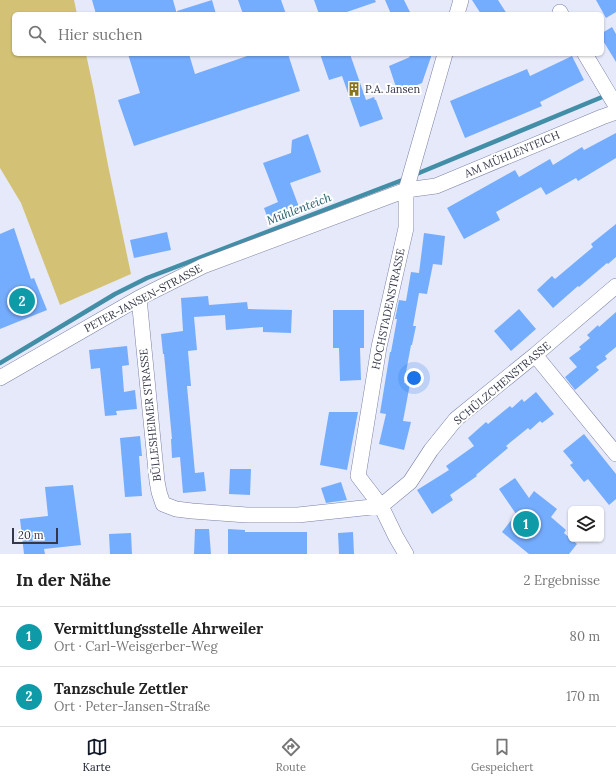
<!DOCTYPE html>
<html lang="de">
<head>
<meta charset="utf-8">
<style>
  :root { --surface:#fff; --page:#f6f6f6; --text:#222; --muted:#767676; --line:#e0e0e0; --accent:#111827 }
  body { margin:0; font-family:Lora,serif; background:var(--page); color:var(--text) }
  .controls { position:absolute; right:12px; bottom:12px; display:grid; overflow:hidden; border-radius:6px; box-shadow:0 1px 3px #0004 }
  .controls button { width:36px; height:36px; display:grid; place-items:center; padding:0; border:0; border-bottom:1px solid var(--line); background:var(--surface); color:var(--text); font:20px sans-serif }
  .scale { position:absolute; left:12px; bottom:10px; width:46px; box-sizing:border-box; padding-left:4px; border:2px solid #343748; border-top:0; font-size:11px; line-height:14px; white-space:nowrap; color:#343748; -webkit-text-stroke:3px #fff; paint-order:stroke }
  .you { position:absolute; left:414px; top:378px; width:14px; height:14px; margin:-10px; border:3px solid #fff; border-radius:50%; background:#1a73e8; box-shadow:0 0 0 6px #1a73e833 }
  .badge { display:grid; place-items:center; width:26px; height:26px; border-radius:50%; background:var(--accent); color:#fff; font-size:13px; font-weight:700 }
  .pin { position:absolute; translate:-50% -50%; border:2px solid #fff; box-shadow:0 1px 4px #0006 }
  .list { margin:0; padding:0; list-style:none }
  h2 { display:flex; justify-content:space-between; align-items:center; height:52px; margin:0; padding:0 16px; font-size:17px }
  h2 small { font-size:13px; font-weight:400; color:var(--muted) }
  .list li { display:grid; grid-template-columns:26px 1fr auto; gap:12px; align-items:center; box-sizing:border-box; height:60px; padding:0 16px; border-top:1px solid var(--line) }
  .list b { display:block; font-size:15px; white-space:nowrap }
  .list p { margin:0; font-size:13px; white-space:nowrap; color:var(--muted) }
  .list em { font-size:13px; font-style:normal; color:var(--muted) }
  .icon { flex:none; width:22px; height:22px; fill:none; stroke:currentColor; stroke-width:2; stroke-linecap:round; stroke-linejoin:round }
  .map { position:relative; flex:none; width:616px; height:554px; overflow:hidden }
  .search { position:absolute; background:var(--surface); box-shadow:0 1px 3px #0004; left:12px; right:12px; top:12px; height:44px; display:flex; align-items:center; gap:10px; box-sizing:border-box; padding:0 14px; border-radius:6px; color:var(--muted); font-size:15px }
  .sheet { height:172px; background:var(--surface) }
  nav { display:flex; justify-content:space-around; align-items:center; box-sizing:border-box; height:56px; border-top:1px solid var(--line); background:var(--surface); font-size:11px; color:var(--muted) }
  nav a { display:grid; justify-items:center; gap:2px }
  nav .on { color:var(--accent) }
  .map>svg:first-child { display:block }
  .green { fill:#d3c276 }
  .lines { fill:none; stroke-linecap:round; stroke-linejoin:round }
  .stream { stroke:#418ea6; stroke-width:4.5 }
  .building { fill:#75adfe }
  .street-casing { stroke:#7b81a7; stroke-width:16 }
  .street { stroke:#fff; stroke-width:15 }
  .labels { text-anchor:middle; stroke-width:4; stroke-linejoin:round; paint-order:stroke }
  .poi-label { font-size:11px; fill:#343748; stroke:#fff; text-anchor:start }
  .street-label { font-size:11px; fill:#343748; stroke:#fff }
  .water-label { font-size:12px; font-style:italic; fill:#235e6d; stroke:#fff }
</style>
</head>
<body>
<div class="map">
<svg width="616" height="554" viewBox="0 0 616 554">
  <rect width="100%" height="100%" fill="#e6e9fa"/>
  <path class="green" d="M0 0H74L77 14H14V54H86L94 91 108 165 131 274 60 305 21 203 0 168Z"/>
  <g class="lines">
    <path class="stream" d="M414 175 607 95
      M0 363 115 294 147 278 405 179"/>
  </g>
  <path class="building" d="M92 0H173L177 14H96Z
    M212 0 216 14H177V11Z
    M238 0H281L286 14H243Z
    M314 0H375L376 2 341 14H319Z
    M385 0H404L411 14H391Z
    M472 0H498L507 14H481Z
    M596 0H616V12L606 18Z
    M612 27 616 34V62L602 39V33Z
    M128 54H189L195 74 253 54H288L300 91 134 146 118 100 140 93Z
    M320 54H350L366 100 374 97 375 100H376L383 119 360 127 342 76 329 80Z
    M408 54H432L422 83 398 93 389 66 410 57Z
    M572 56 584 80 540 102 542 106 465 138 450 101 527 69 530 76Z
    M616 133V158L578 181 576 178 546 195 541 187 496 212 500 220 464 239 447 208 515 170 519 177 550 159 553 165 582 147 584 150Z
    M308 134 321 172 290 183 299 207 268 219 264 208 278 202 263 163 291 153 292 140Z
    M616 224V257L608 264 607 263 579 287 578 286 553 308 537 290 552 276 555 279 593 247 591 244Z
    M14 228 31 279 34 278 47 310 0 329V234Z
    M167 232 171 250 134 258 130 240Z
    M424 233 445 236 442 265 433 264 427 294 419 293 413 326H416L412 345H411L404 383 410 384 403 421 411 422 404 450 379 444 386 414 380 413 390 352H391L397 319H395L399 300 406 301 411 272 419 273Z
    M208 296 209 305 247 302 248 309 292 310 291 333 263 332V327L226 330 225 315 194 317 197 350 188 351 191 386H187L195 473 204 472 206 491 183 493 180 457 172 458 171 439H172L164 354H163L161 334 183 331 181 298Z
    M519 309 536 329 511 351 494 331Z
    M333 310H364V348H360L361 380 340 381 339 348H333Z
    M616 312V347L605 356 607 359 596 367 599 370 575 390 565 377 577 367 569 358 581 349 579 347 590 338 587 335 598 325 599 327Z
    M127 346 129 365 122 366 124 392 135 390 137 409 116 411 117 415 105 416 100 368 91 369 89 350Z
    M536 392 554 414 542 423 540 421 530 430 528 428 506 446 508 448 476 475 477 476 450 495 453 500 432 514 417 490 449 470 446 466 474 446 468 438 486 422 488 424 510 406 512 408 522 399 524 402Z
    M329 412H358L347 470 320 465Z
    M584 434 616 474V499L609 505 588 479 584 482 570 465 573 463 563 451Z
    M140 436 142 456H139L142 496 125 497 120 438Z
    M230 469H251L250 495 229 494Z
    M515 478 529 498 534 491 557 509 551 517 566 530 564 533 577 544 569 554H529L502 532 516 514 499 489Z
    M341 482 347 500 326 503 321 488Z
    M73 485 81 545 44 549 45 554H24L20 519 48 516 45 487Z
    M195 529H209L211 554H194Z
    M228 529 245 530V532H307V554H228Z
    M353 532 354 554H339L338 533Z
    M131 533 132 554H110L109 534Z"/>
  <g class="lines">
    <defs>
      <path id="street" d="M560 12 561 14
        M457 14 461 0
        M585 54 616 106
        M139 298 157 481 159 492 163 504 176 509 192 511 247 515H298L381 506
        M535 355 616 454
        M0 378 139 298 203 266 406 190 436 186 602 117 616 112
        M381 506 410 482 431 450 456 419 535 355 616 286
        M406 554 396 537 381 506 358 476 379 347 406 228V190L445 54"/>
    </defs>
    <use href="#street" class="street-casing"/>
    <use href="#street" class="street"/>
  </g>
  <defs>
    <symbol id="building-bare" viewBox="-9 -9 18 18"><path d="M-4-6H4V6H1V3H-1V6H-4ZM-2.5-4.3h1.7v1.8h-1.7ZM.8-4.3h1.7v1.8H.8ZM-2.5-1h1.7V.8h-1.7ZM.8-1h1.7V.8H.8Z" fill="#887519" stroke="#fff" stroke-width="2.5" paint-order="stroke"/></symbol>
  </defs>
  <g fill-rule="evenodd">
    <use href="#building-bare" x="344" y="79" width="20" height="20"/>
  </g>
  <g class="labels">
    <g class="poi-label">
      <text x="365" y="93">P.A. Jansen</text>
    </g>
    <g class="street-label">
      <text transform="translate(512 154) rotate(-23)" y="4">AM MÜHLENTEICH</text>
      <text transform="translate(143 298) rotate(-28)" y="4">PETER-JANSEN-STRASSE</text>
      <text transform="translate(388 309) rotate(-78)" y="4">HOCHSTADENSTRASSE</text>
      <text transform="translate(502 383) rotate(-40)" y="4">SCHÜLZCHENSTRASSE</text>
      <text transform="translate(150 415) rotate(-96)" y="4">BÜLLESHEIMER STRASSE</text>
    </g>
    <g class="water-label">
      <text transform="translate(299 209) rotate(-21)" y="4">Mühlenteich</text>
    </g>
  </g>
</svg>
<div class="controls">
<button><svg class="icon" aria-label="layers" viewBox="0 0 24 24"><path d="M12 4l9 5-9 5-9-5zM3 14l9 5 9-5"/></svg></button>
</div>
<div class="scale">20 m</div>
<div class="you"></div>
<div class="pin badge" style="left:526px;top:524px;background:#0f9aa8">1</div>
<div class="pin badge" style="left:22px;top:301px;background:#0f9aa8">2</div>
<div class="search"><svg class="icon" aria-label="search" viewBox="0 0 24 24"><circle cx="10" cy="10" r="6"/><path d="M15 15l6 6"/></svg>Hier suchen</div>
</div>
<section class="sheet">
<h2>In der Nähe<small>2 Ergebnisse</small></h2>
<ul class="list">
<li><span class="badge" style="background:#0f9aa8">1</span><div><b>Vermittlungsstelle Ahrweiler</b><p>Ort · Carl-Weisgerber-Weg</p></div><em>80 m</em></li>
<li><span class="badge" style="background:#0f9aa8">2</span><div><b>Tanzschule Zettler</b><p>Ort · Peter-Jansen-Straße</p></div><em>170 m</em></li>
</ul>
</section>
<nav>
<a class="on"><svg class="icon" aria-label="map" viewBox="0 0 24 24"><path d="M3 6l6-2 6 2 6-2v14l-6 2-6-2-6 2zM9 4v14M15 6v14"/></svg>Karte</a>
<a><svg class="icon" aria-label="directions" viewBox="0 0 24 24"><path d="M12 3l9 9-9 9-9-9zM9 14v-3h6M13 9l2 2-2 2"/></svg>Route</a>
<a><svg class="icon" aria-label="saved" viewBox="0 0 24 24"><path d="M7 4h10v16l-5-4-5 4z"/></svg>Gespeichert</a>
</nav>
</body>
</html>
